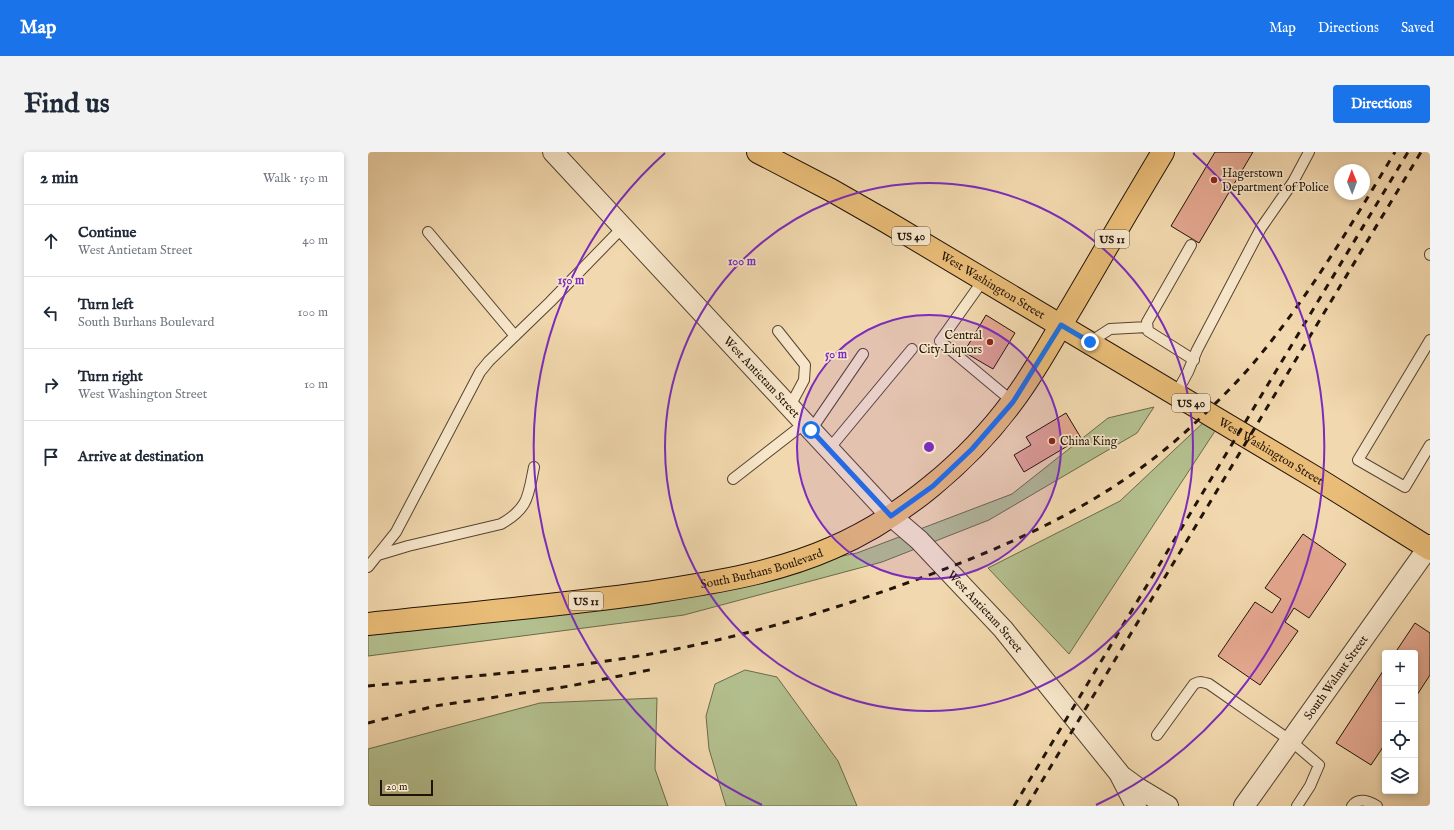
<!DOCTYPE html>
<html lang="en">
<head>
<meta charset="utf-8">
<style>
  :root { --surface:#fff; --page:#f2f2f3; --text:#1f2937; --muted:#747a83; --line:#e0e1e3; --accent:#1a73e8 }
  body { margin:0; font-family:"IM FELL English",serif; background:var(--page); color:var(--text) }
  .controls { position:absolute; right:12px; bottom:12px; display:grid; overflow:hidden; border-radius:4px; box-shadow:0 2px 6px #0003 }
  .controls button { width:36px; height:36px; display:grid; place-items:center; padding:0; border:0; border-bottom:1px solid var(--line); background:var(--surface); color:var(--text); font:20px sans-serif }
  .compass { position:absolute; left:966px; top:12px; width:36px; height:36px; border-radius:50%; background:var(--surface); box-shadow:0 2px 6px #0003; rotate:359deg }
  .scale { position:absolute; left:12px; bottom:10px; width:53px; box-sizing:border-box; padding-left:4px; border:2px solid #211308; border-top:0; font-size:11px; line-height:14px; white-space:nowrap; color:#211308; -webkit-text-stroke:3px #f7e6ca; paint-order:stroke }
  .stop { position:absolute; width:12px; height:12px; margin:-9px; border:3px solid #1a73e8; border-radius:50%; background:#fff }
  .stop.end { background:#1a73e8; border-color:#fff; box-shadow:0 1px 4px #0008 }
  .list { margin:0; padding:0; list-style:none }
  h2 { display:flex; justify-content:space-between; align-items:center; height:52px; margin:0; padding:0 16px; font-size:17px }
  h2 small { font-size:13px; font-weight:400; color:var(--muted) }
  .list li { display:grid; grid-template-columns:26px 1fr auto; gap:12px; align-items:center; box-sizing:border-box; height:72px; padding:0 16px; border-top:1px solid var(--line) }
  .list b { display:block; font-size:15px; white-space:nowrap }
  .list p { margin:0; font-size:13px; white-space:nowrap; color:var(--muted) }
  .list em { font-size:13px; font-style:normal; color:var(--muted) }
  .icon { flex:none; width:22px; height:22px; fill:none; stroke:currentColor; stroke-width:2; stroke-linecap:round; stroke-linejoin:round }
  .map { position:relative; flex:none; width:1062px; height:654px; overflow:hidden; border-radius:4px }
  header { display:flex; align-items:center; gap:24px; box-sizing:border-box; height:56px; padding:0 20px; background:var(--accent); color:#fff }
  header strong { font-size:19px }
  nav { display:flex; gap:22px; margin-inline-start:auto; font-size:14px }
  .intro { display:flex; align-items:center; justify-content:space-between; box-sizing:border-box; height:96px; padding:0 24px }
  h1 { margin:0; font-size:28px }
  .button { padding:10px 18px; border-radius:4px; background:var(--accent); color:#fff; font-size:14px; font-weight:700 }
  main { display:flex; gap:24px; padding:0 24px }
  aside { flex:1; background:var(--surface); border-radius:4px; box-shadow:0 2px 6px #0003 }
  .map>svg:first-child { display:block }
  .green { fill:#b4c08f; stroke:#6a6a4c }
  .building { fill:#e4a78f; stroke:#211308 }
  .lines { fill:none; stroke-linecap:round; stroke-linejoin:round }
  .lane-casing { stroke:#554432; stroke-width:12 }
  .street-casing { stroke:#554432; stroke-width:22 }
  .primary-casing { stroke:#211308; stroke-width:24 }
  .lane { stroke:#f7e6ca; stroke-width:10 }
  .street { stroke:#f7e6ca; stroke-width:20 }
  .primary { stroke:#e9bc77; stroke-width:22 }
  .rail { stroke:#211308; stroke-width:3; stroke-dasharray:7 7; stroke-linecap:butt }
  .route { stroke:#1a73e8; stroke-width:5 }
  .ring { fill:none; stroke:#7b2cbf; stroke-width:2 }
  .poi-dot { fill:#8f2418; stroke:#f7e6ca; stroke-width:1.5 }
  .labels { text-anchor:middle; stroke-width:3.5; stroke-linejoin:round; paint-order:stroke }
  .shield { fill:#f7e6ca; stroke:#615242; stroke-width:1 }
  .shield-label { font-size:11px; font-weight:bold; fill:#211308 }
  .poi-label { font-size:12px; fill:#211308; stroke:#f7e6ca; text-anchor:start }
  .street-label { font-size:12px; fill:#211308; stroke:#f7e6ca }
  .centre { fill:#7b2cbf; stroke:#f7e6ca; stroke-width:2 }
  .ring-label { font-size:12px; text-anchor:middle; font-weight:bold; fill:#7b2cbf; stroke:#f7e6ca; stroke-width:3.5; stroke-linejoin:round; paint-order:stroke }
</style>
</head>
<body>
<header>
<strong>Map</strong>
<nav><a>Map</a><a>Directions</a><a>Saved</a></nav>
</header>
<div class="intro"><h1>Find us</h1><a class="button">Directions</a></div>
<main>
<aside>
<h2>2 min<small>Walk · 150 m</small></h2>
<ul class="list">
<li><svg class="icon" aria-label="ahead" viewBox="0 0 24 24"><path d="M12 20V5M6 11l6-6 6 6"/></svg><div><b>Continue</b><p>West Antietam Street</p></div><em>40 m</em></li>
<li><svg class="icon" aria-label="left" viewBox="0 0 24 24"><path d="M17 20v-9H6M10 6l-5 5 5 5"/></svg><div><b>Turn left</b><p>South Burhans Boulevard</p></div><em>100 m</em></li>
<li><svg class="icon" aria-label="right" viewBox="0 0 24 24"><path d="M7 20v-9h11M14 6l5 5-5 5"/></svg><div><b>Turn right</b><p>West Washington Street</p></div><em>10 m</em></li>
<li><svg class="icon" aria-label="arrive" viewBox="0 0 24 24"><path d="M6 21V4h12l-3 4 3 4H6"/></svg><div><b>Arrive at destination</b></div></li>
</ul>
</aside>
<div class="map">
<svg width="1062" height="654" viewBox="0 0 1062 654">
  <rect width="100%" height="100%" fill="#f2d8ae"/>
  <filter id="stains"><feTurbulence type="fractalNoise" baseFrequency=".005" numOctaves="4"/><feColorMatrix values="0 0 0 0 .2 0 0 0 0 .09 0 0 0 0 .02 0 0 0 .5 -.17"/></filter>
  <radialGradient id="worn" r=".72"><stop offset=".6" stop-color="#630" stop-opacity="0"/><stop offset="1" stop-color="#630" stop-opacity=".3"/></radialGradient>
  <path class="green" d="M786 255 769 281 621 368 514 410 316 463 0 504V483L245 452 489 401 644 342 740 266Z
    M838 268 849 276 701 502 620 416 752 349Z
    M377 518 409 525 470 609 489 654H358L341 597 338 564 347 532Z
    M289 546 287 617 300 654H0V597L172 551Z"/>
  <path class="building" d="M847 0H885L831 91 803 74Z
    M618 163 647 181 625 217 596 200Z
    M698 261 713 286 656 320 646 303 663 293 658 285Z
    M935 382 978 412 941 466 926 456 917 470 930 479 892 533 850 504 887 450 904 461 913 447 897 436Z
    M1047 471 1062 481V523L1047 546V501H1027Z
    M1017 516V592L1003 613 968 591Z"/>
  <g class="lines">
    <defs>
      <path id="lane" d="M60 80 147 184
        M823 93 779 170 780 179 826 208
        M1062 102V103
        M616 127 572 189 645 250
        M410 179 437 213 436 228 422 254
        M1062 188 990 308 1037 335 1062 293
        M722 190 742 177 779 175
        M808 242 820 220 829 198 893 76 925 30 941 0
        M443 278 495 202
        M461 297 544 197
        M365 327 437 271
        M10 403 40 394 133 372C161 356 160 344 166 315
        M0 415 28 380 112 220 121 209 182 150 255 75
        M789 583 826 532C832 529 835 530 841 532L923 589 951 613 942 634 929 654
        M984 654C990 645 1001 649 1009 654"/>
      <g id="street">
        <path id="s1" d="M185 0 523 364 551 388 635 477 751 621 768 654"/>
        <path d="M755 625 770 636 800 654"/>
        <path id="s2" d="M876 654 1062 393"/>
      </g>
      <g id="primary">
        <path id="s3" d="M390 0 463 38 519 70 953 329 1062 397"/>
        <path id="s4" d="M0 472C93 462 186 454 279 441 342 431 405 422 464 396 532 367 601 309 645 249 668 219 686 184 706 151 735 101 765 50 795 0"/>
      </g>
    </defs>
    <use href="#lane" class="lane-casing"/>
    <use href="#street" class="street-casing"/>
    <use href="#primary" class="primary-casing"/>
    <use href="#lane" class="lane"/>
    <use href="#street" class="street"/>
    <use href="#primary" class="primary"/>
    <path class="rail" d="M0 534C99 524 201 518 298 499 391 481 481 453 569 420 657 387 743 346 814 283 838 261 862 238 883 214 939 148 983 73 1027 0
      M0 571 67 554 202 534 286 517
      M646 654 1040 0
      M659 654 1053 0"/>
  </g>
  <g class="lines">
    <path class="route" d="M443 278 523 364 565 334 604 297 645 250 693 173 722 190"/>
  </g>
  <circle cx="561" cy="295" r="132" fill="#7b2cbf" fill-opacity=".12"/>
  <g class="ring">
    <circle cx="561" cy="295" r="132"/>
    <circle cx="561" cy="295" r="264"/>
    <path d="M394 653A395 395 0 0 1 297 1M825 1A395 395 0 0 1 728 653"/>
  </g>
  <g class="poi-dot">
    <circle cx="846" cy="28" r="4"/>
    <circle cx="622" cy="190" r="4"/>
    <circle cx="684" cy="289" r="4"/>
  </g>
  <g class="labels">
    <g class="shield">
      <rect x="524" y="75" width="38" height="18" rx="3"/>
      <rect x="727" y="78" width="34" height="18" rx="3"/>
      <rect x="804" y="242" width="38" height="18" rx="3"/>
      <rect x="201" y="440" width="34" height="18" rx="3"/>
    </g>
    <g class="shield-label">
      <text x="543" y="88">US 40</text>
      <text x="744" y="91">US 11</text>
      <text x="823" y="255">US 40</text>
      <text x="218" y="453">US 11</text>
    </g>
    <g class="poi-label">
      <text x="854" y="25">Hagerstown<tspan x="854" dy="14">Department of Police</tspan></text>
      <text x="614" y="187" text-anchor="end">Central<tspan x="614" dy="14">City Liquors</tspan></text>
      <text x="692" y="293">China King</text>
    </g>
    <g class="street-label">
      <text dy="4" stroke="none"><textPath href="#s3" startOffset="270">West Washington Street</textPath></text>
      <text dy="4" stroke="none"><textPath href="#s1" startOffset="307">West Antietam Street</textPath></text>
      <text dy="4" stroke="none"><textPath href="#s3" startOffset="594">West Washington Street</textPath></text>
      <text dy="4" stroke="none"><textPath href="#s4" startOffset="398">South Burhans Boulevard</textPath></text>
      <text dy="4" stroke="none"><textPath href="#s1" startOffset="631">West Antietam Street</textPath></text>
      <text dy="4" stroke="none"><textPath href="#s2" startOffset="158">South Walnut Street</textPath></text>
    </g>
  </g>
  <circle cx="561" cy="295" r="6" class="centre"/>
  <g class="ring-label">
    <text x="374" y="113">100 m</text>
    <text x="203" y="132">150 m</text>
    <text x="468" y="206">50 m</text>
  </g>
  <rect width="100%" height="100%" filter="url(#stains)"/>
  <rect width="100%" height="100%" fill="url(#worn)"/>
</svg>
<div class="controls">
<button>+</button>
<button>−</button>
<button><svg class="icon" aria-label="locate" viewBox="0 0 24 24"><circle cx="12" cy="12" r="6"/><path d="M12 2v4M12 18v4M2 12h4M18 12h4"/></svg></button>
<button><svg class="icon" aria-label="layers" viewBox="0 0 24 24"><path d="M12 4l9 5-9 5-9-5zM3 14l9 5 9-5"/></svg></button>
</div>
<svg class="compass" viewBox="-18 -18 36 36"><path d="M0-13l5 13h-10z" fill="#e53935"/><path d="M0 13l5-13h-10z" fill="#747a83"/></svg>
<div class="scale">20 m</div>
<div class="stop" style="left:443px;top:278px"></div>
<div class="stop end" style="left:722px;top:190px"></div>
</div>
</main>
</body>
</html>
